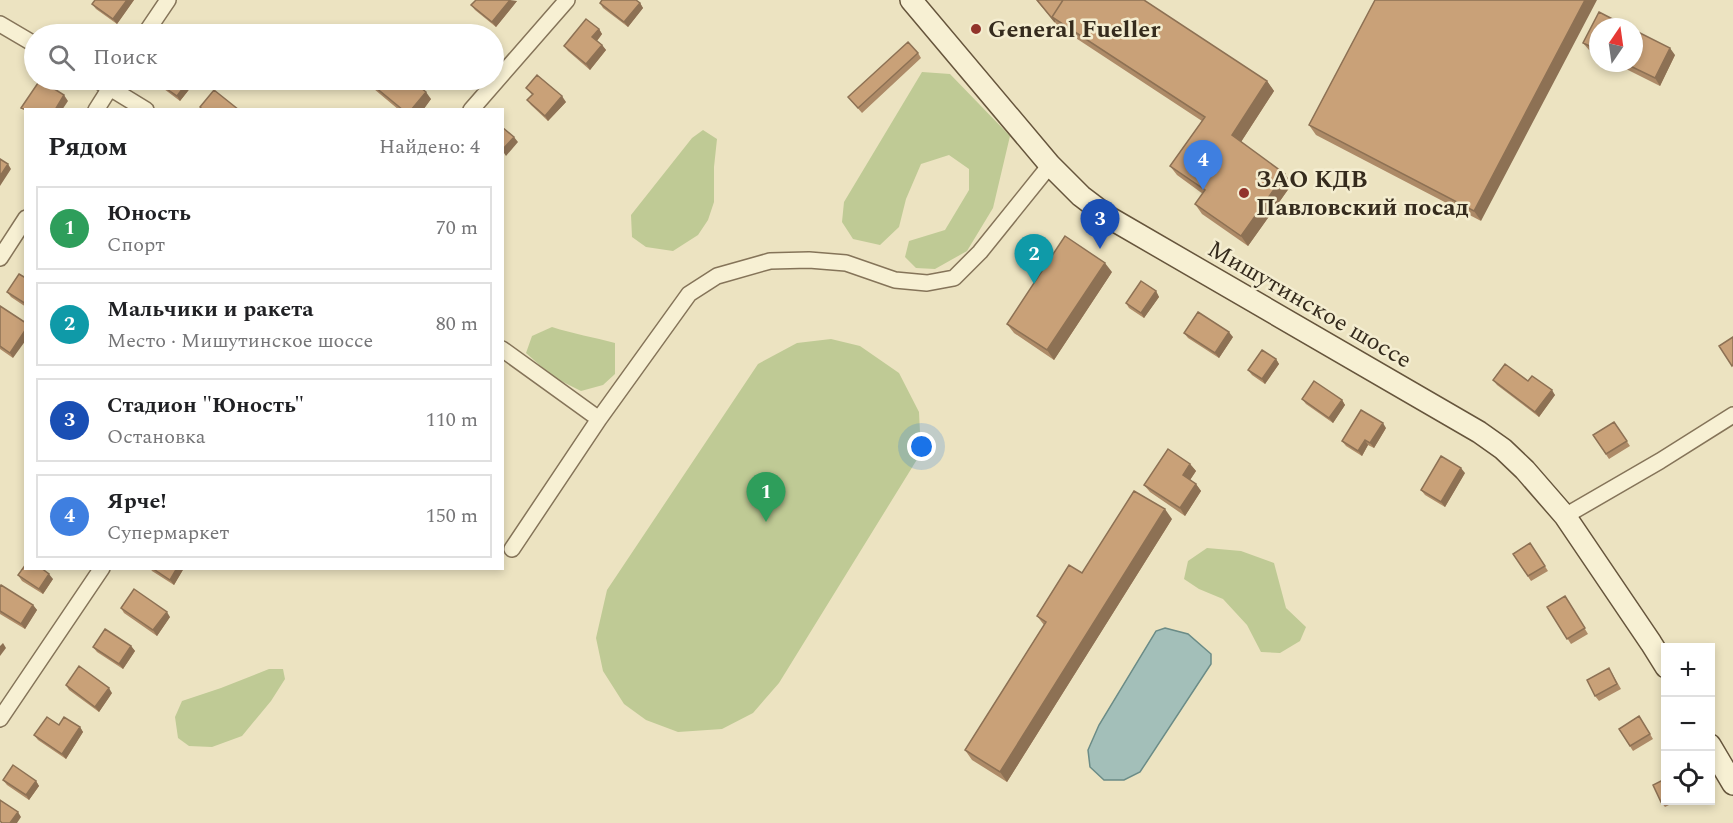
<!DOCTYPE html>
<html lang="ru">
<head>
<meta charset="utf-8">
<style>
  :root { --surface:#fff; --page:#f2f2f2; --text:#202124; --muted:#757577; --line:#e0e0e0; --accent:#db2777 }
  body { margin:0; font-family:Spectral,serif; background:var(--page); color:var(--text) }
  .controls { position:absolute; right:18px; bottom:18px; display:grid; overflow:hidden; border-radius:0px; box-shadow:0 3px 9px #0003 }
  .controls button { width:54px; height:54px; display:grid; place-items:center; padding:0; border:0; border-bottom:2px solid var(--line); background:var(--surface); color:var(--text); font:30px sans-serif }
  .compass { position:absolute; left:1589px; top:18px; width:54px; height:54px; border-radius:50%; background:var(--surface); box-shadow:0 3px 9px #0003; rotate:13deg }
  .you { position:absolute; left:922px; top:447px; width:21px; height:21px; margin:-15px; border:4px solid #fff; border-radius:50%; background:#1a73e8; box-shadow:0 0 0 9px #1a73e833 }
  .badge { display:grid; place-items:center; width:39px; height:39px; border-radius:50%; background:var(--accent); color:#fff; font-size:20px; font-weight:700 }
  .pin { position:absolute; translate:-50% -50px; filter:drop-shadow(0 2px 3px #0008) }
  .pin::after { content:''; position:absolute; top:32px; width:21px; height:18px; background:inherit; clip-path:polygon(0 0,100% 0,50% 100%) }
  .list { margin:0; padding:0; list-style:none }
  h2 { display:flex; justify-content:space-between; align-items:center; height:78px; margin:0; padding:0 24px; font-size:26px }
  h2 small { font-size:20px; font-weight:400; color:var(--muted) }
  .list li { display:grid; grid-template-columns:39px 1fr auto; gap:18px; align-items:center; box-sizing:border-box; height:84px; margin:0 12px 12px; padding:0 12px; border:2px solid var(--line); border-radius:0px }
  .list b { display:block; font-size:22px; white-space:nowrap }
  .list p { margin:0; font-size:20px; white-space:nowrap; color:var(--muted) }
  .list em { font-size:20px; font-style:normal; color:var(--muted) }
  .icon { flex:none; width:33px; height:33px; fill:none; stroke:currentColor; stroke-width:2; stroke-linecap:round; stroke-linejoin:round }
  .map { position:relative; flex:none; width:1733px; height:823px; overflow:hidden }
  .search { position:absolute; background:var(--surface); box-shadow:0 3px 9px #0003; left:24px; top:24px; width:480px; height:66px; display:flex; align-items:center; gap:15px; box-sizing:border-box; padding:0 21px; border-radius:33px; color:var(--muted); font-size:22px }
  .panel { position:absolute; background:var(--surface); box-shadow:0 3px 9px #0003; left:24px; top:108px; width:480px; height:462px; border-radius:0px }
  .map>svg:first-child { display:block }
  .green { fill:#bfca95 }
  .water { fill:#a3bfb9; stroke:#6b8c87; stroke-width:1.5 }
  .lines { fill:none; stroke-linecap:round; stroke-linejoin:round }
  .street-casing { stroke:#857459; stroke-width:18 }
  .secondary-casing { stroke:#66553c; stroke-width:24 }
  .street { stroke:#f7f0d3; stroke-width:15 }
  .secondary { stroke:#f7f0d3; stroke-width:21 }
  .wall { fill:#ad8a67 }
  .shaded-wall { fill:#8d7154 }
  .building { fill:#c9a178; stroke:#8d7154; stroke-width:1.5 }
  .poi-dot { fill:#92342b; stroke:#f4edd0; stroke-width:2 }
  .labels { text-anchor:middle; stroke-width:5; stroke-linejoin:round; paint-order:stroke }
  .poi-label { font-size:24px; font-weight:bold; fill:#352b1d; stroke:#f4edd0; text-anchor:start }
  .street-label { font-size:24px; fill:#352b1d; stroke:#f4edd0 }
</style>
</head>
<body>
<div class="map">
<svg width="1733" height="823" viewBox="0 0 1733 823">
  <rect width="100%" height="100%" fill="#ece3c1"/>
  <path class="green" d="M922 72 950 74 1010 136 993 208 967 251 935 269 916 268 905 257 909 241 945 230 969 190V169L949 155 921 164 906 199 899 227 880 245 853 239 842 222 844 202Z
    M703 130 717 139 714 167V202L708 220 698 235 673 251 646 247 632 237 631 215 692 138Z
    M552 327C573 334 594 337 615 343V374L603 385 581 391 553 377 526 353 532 336Z
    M831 339 860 346 899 373 919 412 921 453 779 683 753 713 722 729 678 732 646 720 624 704 603 671 596 638 607 590 758 364 797 343Z
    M1207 548 1241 551 1274 563 1286 608 1306 627 1300 641 1280 653 1261 652 1247 625 1223 599 1199 589 1184 579 1188 561Z
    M269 669H283L285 679 271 701 242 736 212 747 189 746 178 738 175 717 182 701 221 688Z"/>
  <path class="water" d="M1165 628 1188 634 1211 654V664L1140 772 1124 780H1104L1090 767 1088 750 1099 725 1156 631Z"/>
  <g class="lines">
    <defs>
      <path id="street" d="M0 24 34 44
        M145 34 168 0
        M97 80 146 110
        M96 110 115 80
        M471 110 567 0
        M0 258 26 218
        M502 349 599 419
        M1565 516 1660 461 1733 415
        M512 549 599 419 689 294 717 276 770 261 809 260 846 263 895 280 927 283 954 278 980 252 1050 165
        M0 719 102 568"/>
      <path id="secondary" d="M911 0 1050 165 1081 196 1110 218 1479 432 1503 449 1525 470 1565 516 1651 643 1666 667
        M1710 745 1733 784"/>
    </defs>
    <use href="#street" class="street-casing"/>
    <use href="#secondary" class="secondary-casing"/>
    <use href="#street" class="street"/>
    <use href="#secondary" class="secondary"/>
  </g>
  <path class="wall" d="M134 0 117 24 96 9 92 4Z
    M1036 0 1267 81 1274 91 1241 142 1292 184 1248 246 1202 214 1195 204 1203 194 1177 175 1170 166 1202 121 1059 27Z
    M1375 0 1481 221 1316 135 1309 125Z
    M517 1 496 27 475 10 471 5Z
    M600 3H640L643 8 628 27 603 8Z
    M1598 27V55L1589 50 1583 43Z
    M599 29 602 34 597 41 602 45 606 50 590 70 568 51 564 46Z
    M918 53 921 58 862 113 848 97Z
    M1675 55 1660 86 1614 63H1634Z
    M153 80H193L195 82 180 101 156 83Z
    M369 82 431 99 423 110H399L374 89Z
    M526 88 566 102 548 121 531 105 527 100 532 95Z
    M1112 272 1054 360 1014 333 1007 324Z
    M26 275V307L11 297 7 292Z
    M1156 291 1159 297 1144 318 1129 308 1126 303Z
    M0 306 13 358 0 349Z
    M1184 333 1233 337 1219 358 1188 338Z
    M1276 359 1279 364 1265 384 1252 375 1248 370Z
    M1493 380 1528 381 1555 395 1539 417 1497 385Z
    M1302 399 1342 400 1345 405 1333 423 1306 404Z
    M1614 422 1630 446 1609 459 1593 435Z
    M1386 428 1374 448 1368 445 1362 456 1346 446 1342 441Z
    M1190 464 1196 471 1190 480 1196 484 1201 491 1185 516 1150 492 1144 485Z
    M1465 473 1445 507 1425 495 1421 490Z
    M1172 519 1007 782 972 760 965 750 1044 625 1037 616 1082 573Z
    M1530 543 1548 571 1531 581 1513 554Z
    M150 568H184L174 585 152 571Z
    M18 575 53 579 43 594 22 581Z
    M0 587 33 605 37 610 25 629 0 614Z
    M1565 596 1588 634 1571 644 1547 607Z
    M121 608 170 617 157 636 124 613Z
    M131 646 135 651 123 669 97 652 93 647Z
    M1612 673 1621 689 1599 701 1595 696Z
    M66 685 112 693 99 712 69 690Z
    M1639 716 1653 739 1633 751 1619 729Z
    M59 725 80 727 83 732 66 759 38 740 34 735Z
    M1665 779V801H1677L1665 807 1661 802Z
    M3 780 36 781 39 786 29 800 7 785Z"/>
  <path class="shaded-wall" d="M127 0H134L117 24 113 19Z
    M510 0 517 1 496 27 492 22Z
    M1585 0H1597L1481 221 1474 211Z
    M640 3 643 8 628 27 624 22Z
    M599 29 602 34 596 42 592 37Z
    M602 45 606 50 590 70 586 64Z
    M1670 48 1675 55 1660 86 1655 78Z
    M189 80H193L195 82 180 101 177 96Z
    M1267 81 1274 91 1239 145 1232 135Z
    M426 92 431 99 423 110H411Z
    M64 95 68 101 62 110H55Z
    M562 96 566 102 548 121 545 116Z
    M514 137 518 142 506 156 502 150Z
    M8 164 11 169 0 186V176Z
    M1285 174 1292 184 1248 246 1241 236Z
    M1105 263 1112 272 1054 360 1047 350Z
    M1156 291 1159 297 1144 318 1141 313Z
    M26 329V340L13 358 10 353Z
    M1229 332 1233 337 1219 358 1215 353Z
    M1276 359 1279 364 1265 384 1262 379Z
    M1552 390 1555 395 1539 417 1535 412Z
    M1342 400 1345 405 1333 423 1329 418Z
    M1383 423 1386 428 1374 448 1370 443Z
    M1365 440 1368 445 1362 456 1358 451Z
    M1190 464 1196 471 1188 483 1183 475Z
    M1461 468 1465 473 1445 507 1441 502Z
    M1196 484 1201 491 1185 516 1180 508Z
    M1165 509 1172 519 1007 782 1000 772Z
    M177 568H184L174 585 170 580Z
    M49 574 53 579 43 594 39 589Z
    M33 605 37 610 25 629 21 624Z
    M167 612 170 617 157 636 153 630Z
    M3 643 6 648 0 656V646Z
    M131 646 135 651 123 669 119 664Z
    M109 688 112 693 99 712 95 707Z
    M80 727 83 732 66 759 62 754Z
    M36 781 39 786 29 800 26 795Z
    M18 812 21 817 17 823H10Z"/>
  <path class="building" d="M95 0H127L113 19 92 4Z
    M476 0H510L492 22 471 5Z
    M602 0H636L640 3 624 22 600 3Z
    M1037 0H1063L1052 17 1055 22Z
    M1063 0H1144L1267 81 1232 135 1285 174 1241 236 1195 204 1205 190 1170 166 1205 117 1052 17Z
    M1375 0H1585L1474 211 1309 125Z
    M1599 12 1628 27H1598V50L1583 43Z
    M586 19 599 29 592 37 602 45 586 64 564 46Z
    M448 26 458 34H440Z
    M1634 30 1670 48 1655 78 1624 63H1634Z
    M908 42 918 53 858 108 848 97Z
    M537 75 562 96 545 116 527 100 533 94 526 88Z
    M40 80 64 95 55 110H26L21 108Z
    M154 80H189L177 96Z
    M370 80H411L426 92 411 110H403L369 82Z
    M214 90 239 110H203L200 107Z
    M502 127 514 137 502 150Z
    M0 159 8 164 0 176Z
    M1065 236 1105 263 1047 350 1007 324Z
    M19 274 24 277 26 275V304L7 292Z
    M1141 281 1156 291 1141 313 1126 303Z
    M0 306 26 323V329L10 353 0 346Z
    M1198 312 1229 332 1215 353 1184 333Z
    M1733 337V365L1732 366 1719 346Z
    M1262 350 1276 359 1262 379 1248 370Z
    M1505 364 1528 381 1532 376 1552 390 1535 412 1493 380Z
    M1314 381 1342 400 1329 418 1302 399Z
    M1361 410 1383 423 1370 443 1365 440 1358 451 1342 441Z
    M1614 422 1627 441 1606 454 1593 435Z
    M1168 449 1190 464 1183 475 1196 484 1180 508 1144 485Z
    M1441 456 1461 468 1441 502 1421 490Z
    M1134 491 1165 509 1000 772 965 750 1046 622 1037 616 1069 565 1082 573Z
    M1530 543 1545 566 1528 576 1513 554Z
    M26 564V568H41L49 574 39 589 18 575Z
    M152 568H177L170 580Z
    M1 585 33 605 21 624 0 611V587Z
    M134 589 167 612 153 630 121 608Z
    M1565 596 1585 628 1567 639 1547 607Z
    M105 629 131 646 119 664 93 647Z
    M79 666 109 688 95 707 66 685Z
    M1609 668 1617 684 1595 696 1587 680Z
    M1639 716 1650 734 1630 746 1619 729Z
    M47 717 59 725 64 717 80 727 62 754 34 735Z
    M13 765 36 781 26 795 3 780Z
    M1665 779V799L1661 802 1653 785Z
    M0 800 18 812 10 823H2L0 821Z"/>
  <g class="poi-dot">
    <circle cx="976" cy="29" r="6"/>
    <circle cx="1244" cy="193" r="6"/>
  </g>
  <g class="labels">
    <g class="poi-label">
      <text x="988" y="37">General Fueller</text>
      <text x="1256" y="187">ЗАО КДВ<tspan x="1256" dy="28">Павловский посад</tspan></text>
    </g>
    <g class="street-label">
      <text transform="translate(1310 304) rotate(30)" y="8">Мишутинское шоссе</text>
    </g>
  </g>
</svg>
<div class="controls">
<button>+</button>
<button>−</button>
<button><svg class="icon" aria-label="locate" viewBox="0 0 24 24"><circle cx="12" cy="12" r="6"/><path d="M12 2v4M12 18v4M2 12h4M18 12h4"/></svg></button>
</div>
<svg class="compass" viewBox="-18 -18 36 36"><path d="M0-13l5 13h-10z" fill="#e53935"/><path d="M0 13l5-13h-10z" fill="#757577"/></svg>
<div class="you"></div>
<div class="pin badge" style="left:766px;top:522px;background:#2e9e5b">1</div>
<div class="pin badge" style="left:1034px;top:284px;background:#0f9aa8">2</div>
<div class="pin badge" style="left:1100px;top:249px;background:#1a4fb4">3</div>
<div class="pin badge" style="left:1203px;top:190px;background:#3f7fe0">4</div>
<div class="search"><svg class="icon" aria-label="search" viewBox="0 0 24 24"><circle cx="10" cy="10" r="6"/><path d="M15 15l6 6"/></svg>Поиск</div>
<section class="panel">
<h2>Рядом<small>Найдено: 4</small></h2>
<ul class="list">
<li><span class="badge" style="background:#2e9e5b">1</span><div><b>Юность</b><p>Спорт</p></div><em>70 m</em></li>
<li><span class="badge" style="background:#0f9aa8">2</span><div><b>Мальчики и ракета</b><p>Место · Мишутинское шоссе</p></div><em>80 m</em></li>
<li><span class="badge" style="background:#1a4fb4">3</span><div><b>Стадион &quot;Юность&quot;</b><p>Остановка</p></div><em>110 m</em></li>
<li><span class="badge" style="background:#3f7fe0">4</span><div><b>Ярче!</b><p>Супермаркет</p></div><em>150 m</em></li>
</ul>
</section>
</div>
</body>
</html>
